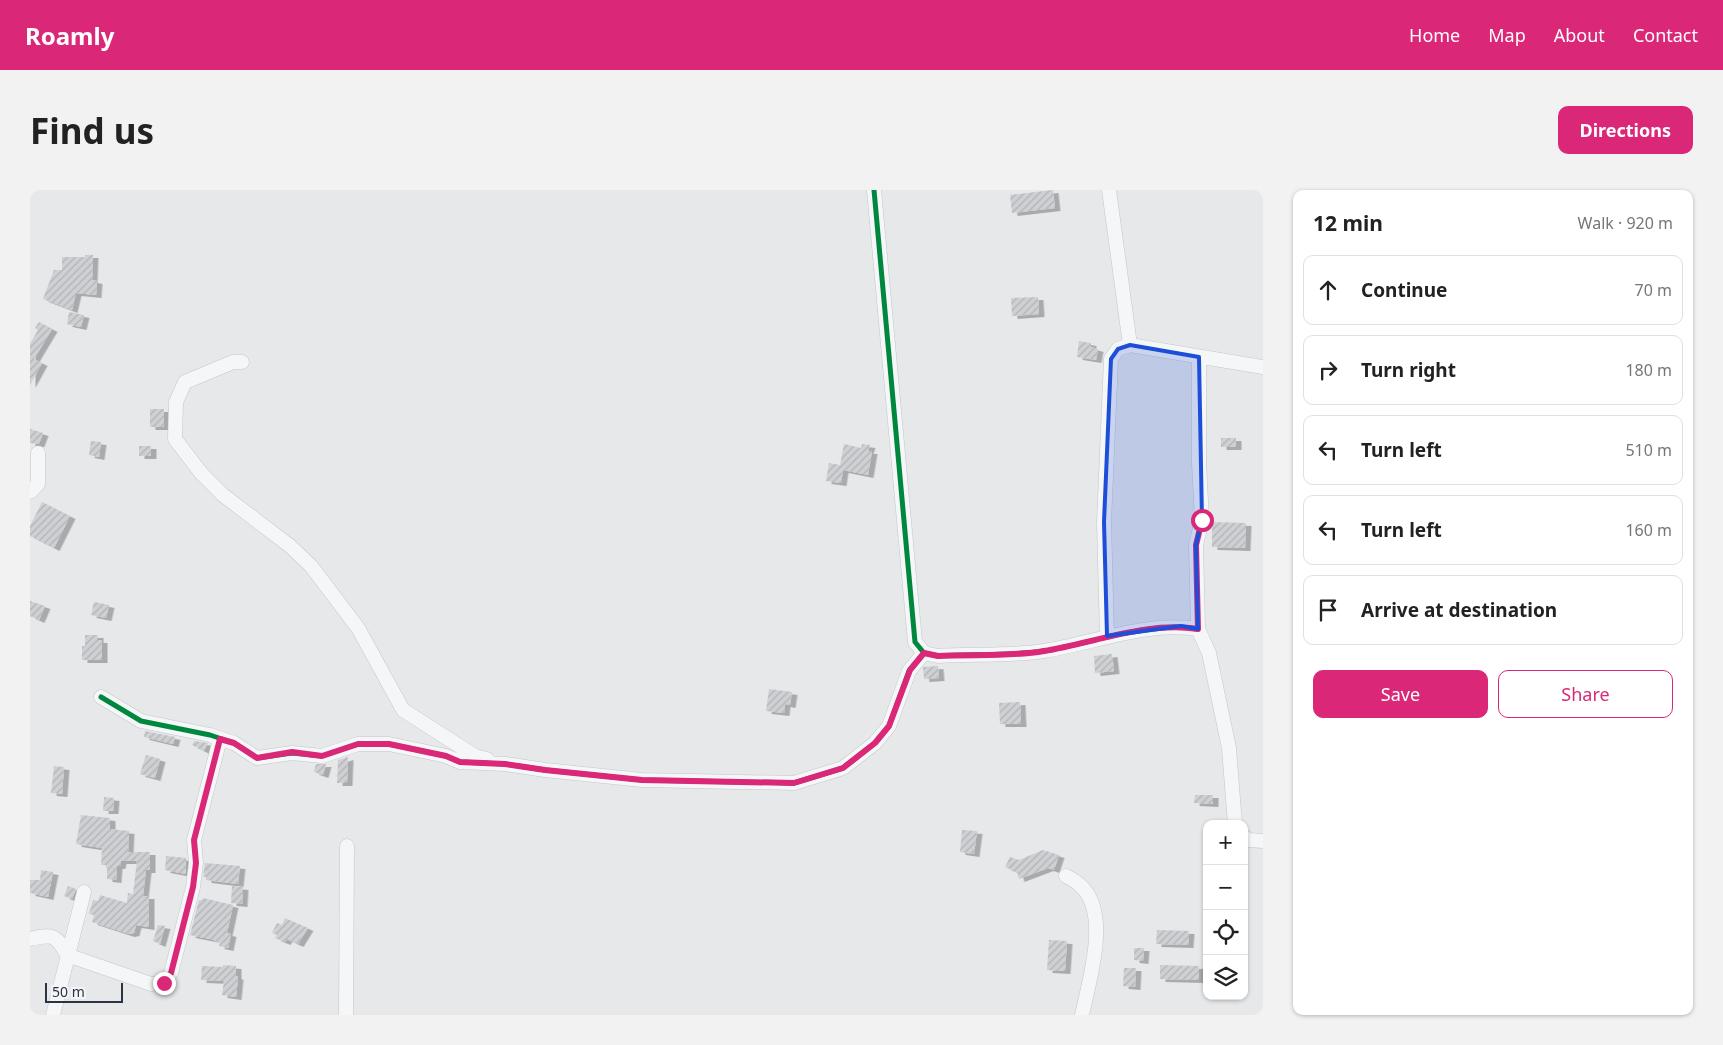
<!DOCTYPE html>
<html lang="en">
<head>
<meta charset="utf-8">
<style>
  :root { --surface:#fff; --page:#f2f2f2; --text:#222; --muted:#767676; --line:#e0e0e0; --accent:#db2777 }
  body { margin:0; font-family:"Noto Sans",sans-serif; background:var(--page); color:var(--text) }
  .controls { position:absolute; right:15px; bottom:15px; display:grid; overflow:hidden; border-radius:10px; box-shadow:0 1px 4px #0004 }
  .controls button { width:45px; height:45px; display:grid; place-items:center; padding:0; border:0; border-bottom:1px solid var(--line); background:var(--surface); color:var(--text); font:25px sans-serif }
  .scale { position:absolute; left:15px; bottom:12px; width:78px; box-sizing:border-box; padding-left:5px; border:2px solid #2b3445; border-top:0; font-size:14px; line-height:18px; white-space:nowrap; color:#2b3445; -webkit-text-stroke:4px #f4f6f9; paint-order:stroke }
  .stop { position:absolute; width:15px; height:15px; margin:-11px; border:4px solid #db2777; border-radius:50%; background:#fff }
  .stop.end { background:#db2777; border-color:#fff; box-shadow:0 1px 5px #0008 }
  .list { margin:0; padding:0; list-style:none }
  h2 { display:flex; justify-content:space-between; align-items:center; height:65px; margin:0; padding:0 20px; font-size:21px }
  h2 small { font-size:16px; font-weight:400; color:var(--muted) }
  .list li { display:grid; grid-template-columns:32px 1fr auto; gap:15px; align-items:center; box-sizing:border-box; height:70px; margin:0 10px 10px; padding:0 10px; border:1px solid var(--line); border-radius:10px }
  .list b { display:block; font-size:19px; white-space:nowrap }
  .list em { font-size:16px; font-style:normal; color:var(--muted) }
  .actions { display:flex; gap:10px; padding:15px 20px }
  .actions a { flex:1; padding:11px 0; border:1px solid var(--accent); border-radius:10px; text-align:center; font-size:18px; color:var(--accent) }
  .actions .main { background:var(--accent); color:#fff }
  .icon { flex:none; width:28px; height:28px; fill:none; stroke:currentColor; stroke-width:2; stroke-linecap:round; stroke-linejoin:round }
  .map { position:relative; flex:none; width:1233px; height:825px; overflow:hidden; border-radius:10px }
  header { display:flex; align-items:center; gap:30px; box-sizing:border-box; height:70px; padding:0 25px; background:var(--accent); color:#fff }
  header strong { font-size:24px }
  nav { display:flex; gap:28px; margin-inline-start:auto; font-size:18px }
  .intro { display:flex; align-items:center; justify-content:space-between; box-sizing:border-box; height:120px; padding:0 30px }
  h1 { margin:0; font-size:35px }
  .button { padding:12px 22px; border-radius:10px; background:var(--accent); color:#fff; font-size:18px; font-weight:700 }
  main { display:flex; gap:30px; padding:0 30px }
  aside { flex:1; background:var(--surface); border-radius:10px; box-shadow:0 1px 4px #0004 }
  .map>svg:first-child { display:block }
  .building { fill:url(#building-hatch); filter:url(#shadow) }
  .lines { fill:none; stroke-linecap:round; stroke-linejoin:round }
  .minor-casing { stroke:#c4c6c8; stroke-width:15 }
  .minor { stroke:#f5f6f7; stroke-width:14 }
  .cycleway-casing { stroke:#f4f6f9; stroke-width:8 }
  .cycleway { stroke:#00873e; stroke-width:5 }
  .route { stroke:#db2777; stroke-width:6 }
  .marked { fill:#1d4ed8; fill-opacity:0.2; stroke:#1d4ed8; stroke-width:4; stroke-linejoin:round }
</style>
</head>
<body>
<header>
<strong>Roamly</strong>
<nav><a>Home</a><a>Map</a><a>About</a><a>Contact</a></nav>
</header>
<div class="intro"><h1>Find us</h1><a class="button">Directions</a></div>
<main>
<div class="map">
<svg width="1233" height="825" viewBox="0 0 1233 825">
  <defs>
    <pattern id="building-hatch" width="6" height="6" patternUnits="userSpaceOnUse" patternTransform="scale(1.25)"><rect width="6" height="6" fill="#ced0d3"/><path d="M-1 1l2-2M0 6l6-6M5 7l2-2" fill="none" stroke="#b1b3b6"/></pattern>
    <filter id="shadow"><feDropShadow dx="5.5" dy="3" stdDeviation="0" flood-color="#0004"/></filter>
  </defs>
  <rect width="100%" height="100%" fill="#e6e8ea"/>
  <path class="building" d="M1023 0 1025 18 982 23 980 5Z
    M55 65H63L62 90 67 91 66 105 46 103 42 120 13 109 24 80H32V67H55Z
    M1008 107 1009 124 982 126 981 108Z
    M39 122 54 125 51 137 37 134Z
    M9 132 22 139 4 169 12 173 0 195V154L8 140 5 138Z
    M1049 151 1061 153V157L1068 159 1066 170 1047 167Z
    M120 219H134V237H120Z
    M0 239 13 243 9 254 0 253Z
    M1191 248H1206V257H1191Z
    M61 251 71 252 69 267 59 265Z
    M814 254 831 258 832 254 840 255 838 261H842L838 285 813 280 811 293 796 291 799 273 810 275Z
    M109 256H121V266H109Z
    M12 312 40 326 24 358 0 346V336Z
    M1182 332 1216 333 1215 358 1182 357Z
    M0 411 15 416 9 430 0 426Z
    M64 412 79 415 76 428 61 425Z
    M55 445H68V450H72V470H52V456H55Z
    M1082 464 1084 481 1065 483 1064 466Z
    M908 476 909 488 894 489 893 477Z
    M739 499 762 502 760 515 755 514 754 523 736 521Z
    M990 512 991 534H970L969 513Z
    M115 541 145 547 143 554 114 547Z
    M164 551 178 553 174 561 162 555Z
    M116 565 130 569 125 588 110 584Z
    M318 567 317 593H307L308 570Z
    M286 574H296L293 585 284 582Z
    M24 576 34 577 32 604 21 603Z
    M1165 605H1183V614L1164 613Z
    M74 607 84 608 83 621H73Z
    M51 625 80 628V639L99 641 98 662H120V680H116L113 706H119V737L106 735 104 743 99 744 62 732 64 725 59 724 63 710 68 711 70 705 97 713 98 703 103 704 107 671H91L90 676H87L86 690 77 689V675H71L72 658 46 654Z
    M932 640 947 641 944 664 930 662Z
    M1013 660 1029 665 1024 680 1018 678 989 689 987 682 975 677 980 667 989 670Z
    M136 666 156 668V684L135 680Z
    M175 673 210 676 208 694 176 690V687H173Z
    M11 680 23 682 18 707 0 703V690H10Z
    M38 696 46 699 42 709 34 706Z
    M202 696 213 697 212 714 201 713Z
    M173 708 203 715 197 743 201 744 198 758 189 756 190 753 184 752 185 750 160 745 169 710H172Z
    M255 728 278 738 268 754 257 749 255 752 245 748 247 745 242 743 247 733 252 735Z
    M128 735 135 736 130 754 123 751Z
    M1127 740 1159 741 1158 755 1126 754Z
    M1019 750 1037 751 1035 781 1017 780Z
    M1104 758H1114L1113 771 1104 770Z
    M193 775 206 776V786L208 787 206 807 192 805 194 791 171 790 172 776 193 777Z
    M1130 775 1169 776V790L1130 789Z
    M1094 778H1106L1105 797 1093 796Z"/>
  <g class="lines">
    <defs>
      <path id="minor" d="M844 0 885 452 894 463 908 466C942 464 981 466 1014 461 1064 453 1117 431 1168 439
        M1079 0 1100 155
        M1169 167V273L1172 330 1166 355 1168 439 1179 463 1199 558 1205 634
        M212 172H203L155 192 146 212 145 249 171 283 193 305 260 356 281 376 328 438 373 520 445 566 457 569
        M0 302 8 294V263
        M1077 446 1074 332 1081 169 1088 159 1100 155 1233 177
        M71 507 111 531 180 545 204 553 227 568 262 563 292 566 328 554H359L416 566 430 572 475 574 515 580 612 590 764 593 813 578 845 553 859 536 879 481 894 463
        M1214 647 1219 650 1233 651
        M1036 686C1042 689 1048 693 1052 697 1080 725 1059 791 1052 825
        M0 749C22 744 26 744 37 765L121 794 133 793 141 783 163 697 166 673 164 650 190 549
        M23 825 54 702
        M316 825 317 656"/>
    </defs>
    <use href="#minor" class="minor-casing"/>
    <use href="#minor" class="minor"/>
    <defs>
      <path id="cycleway" d="M844 0 885 452 894 463 908 466C942 464 981 466 1014 461 1064 453 1117 431 1168 439
        M71 507 111 531 180 545 204 553 227 568 262 563 292 566 328 554H359L416 566 430 572 475 574 515 580 612 590 764 593 813 578 845 553 859 536 879 481 894 463"/>
    </defs>
    <use href="#cycleway" class="cycleway-casing"/>
    <use href="#cycleway" class="cycleway"/>
  </g>
  <g class="lines">
    <path class="route" d="M134 793 141 783 163 697 166 673 164 650 190 549 204 553 227 568 262 562 292 566 328 554H359L416 566 430 572 475 574 515 580 612 590 764 593 813 578 845 553 859 536 880 480 894 463 908 466C942 464 981 467 1014 461 1064 453 1117 431 1168 439L1166 355 1172 330"/>
  </g>
  <path class="marked" d="M1100 155 1169 167 1172 330 1166 355 1168 439 1151 436 1077 446 1074 332 1081 169 1088 159Z"/>
</svg>
<div class="controls">
<button>+</button>
<button>−</button>
<button><svg class="icon" aria-label="locate" viewBox="0 0 24 24"><circle cx="12" cy="12" r="6"/><path d="M12 2v4M12 18v4M2 12h4M18 12h4"/></svg></button>
<button><svg class="icon" aria-label="layers" viewBox="0 0 24 24"><path d="M12 4l9 5-9 5-9-5zM3 14l9 5 9-5"/></svg></button>
</div>
<div class="scale">50 m</div>
<div class="stop" style="left:1172px;top:330px"></div>
<div class="stop end" style="left:134px;top:793px"></div>
</div>
<aside>
<h2>12 min<small>Walk · 920 m</small></h2>
<ul class="list">
<li><svg class="icon" aria-label="ahead" viewBox="0 0 24 24"><path d="M12 20V5M6 11l6-6 6 6"/></svg><div><b>Continue</b></div><em>70 m</em></li>
<li><svg class="icon" aria-label="right" viewBox="0 0 24 24"><path d="M7 20v-9h11M14 6l5 5-5 5"/></svg><div><b>Turn right</b></div><em>180 m</em></li>
<li><svg class="icon" aria-label="left" viewBox="0 0 24 24"><path d="M17 20v-9H6M10 6l-5 5 5 5"/></svg><div><b>Turn left</b></div><em>510 m</em></li>
<li><svg class="icon" aria-label="left" viewBox="0 0 24 24"><path d="M17 20v-9H6M10 6l-5 5 5 5"/></svg><div><b>Turn left</b></div><em>160 m</em></li>
<li><svg class="icon" aria-label="arrive" viewBox="0 0 24 24"><path d="M6 21V4h12l-3 4 3 4H6"/></svg><div><b>Arrive at destination</b></div></li>
</ul>
<div class="actions"><a class="main">Save</a><a>Share</a></div>
</aside>
</main>
</body>
</html>
